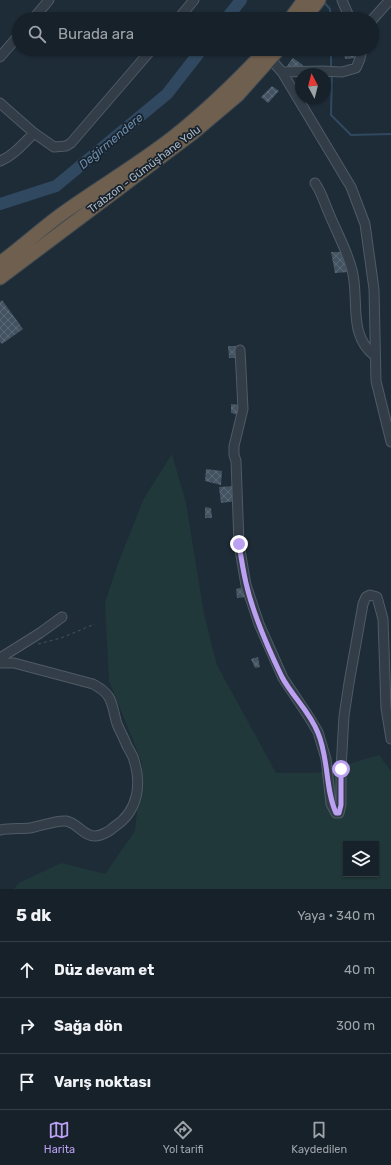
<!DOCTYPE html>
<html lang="tr">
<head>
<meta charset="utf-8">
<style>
  :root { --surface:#16212a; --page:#232e36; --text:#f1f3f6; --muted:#9ea3a8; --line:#353e47; --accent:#bca0f2 }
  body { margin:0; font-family:Rubik,sans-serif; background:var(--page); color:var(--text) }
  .controls { position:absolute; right:12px; bottom:12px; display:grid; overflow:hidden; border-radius:0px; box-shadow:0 1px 3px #0004 }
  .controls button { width:36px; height:36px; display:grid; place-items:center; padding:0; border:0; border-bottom:1px solid var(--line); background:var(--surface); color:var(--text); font:20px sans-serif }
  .compass { position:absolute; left:295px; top:68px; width:36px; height:36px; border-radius:50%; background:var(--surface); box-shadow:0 1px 3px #0004; rotate:353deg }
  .stop { position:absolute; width:12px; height:12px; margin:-9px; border:3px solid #bca0f2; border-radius:50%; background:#fff }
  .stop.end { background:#bca0f2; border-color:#fff; box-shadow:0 1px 4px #0008 }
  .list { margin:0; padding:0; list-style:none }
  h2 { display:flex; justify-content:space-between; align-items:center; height:52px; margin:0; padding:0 16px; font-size:17px }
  h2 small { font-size:13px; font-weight:400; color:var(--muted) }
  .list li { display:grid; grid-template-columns:26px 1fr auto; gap:12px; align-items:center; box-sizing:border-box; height:56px; padding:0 16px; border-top:1px solid var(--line) }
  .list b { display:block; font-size:15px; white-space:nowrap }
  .list em { font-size:13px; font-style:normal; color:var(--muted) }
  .icon { flex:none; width:22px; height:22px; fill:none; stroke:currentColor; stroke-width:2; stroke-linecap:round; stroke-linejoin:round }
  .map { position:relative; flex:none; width:391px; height:889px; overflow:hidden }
  .search { position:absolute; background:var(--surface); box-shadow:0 1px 3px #0004; left:12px; right:12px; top:12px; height:44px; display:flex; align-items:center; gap:10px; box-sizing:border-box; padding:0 14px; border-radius:22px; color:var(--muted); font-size:15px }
  .sheet { height:220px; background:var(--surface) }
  nav { display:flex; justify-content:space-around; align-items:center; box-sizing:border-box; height:56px; border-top:1px solid var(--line); background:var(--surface); font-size:11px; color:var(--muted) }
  nav a { display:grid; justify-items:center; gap:2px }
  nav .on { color:var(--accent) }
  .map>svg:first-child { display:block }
  .green { fill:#203839; fill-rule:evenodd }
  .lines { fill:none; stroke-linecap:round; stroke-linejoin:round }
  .stream { stroke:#304960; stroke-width:2 }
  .river { stroke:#304960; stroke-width:12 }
  .building { fill:url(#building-cross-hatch) }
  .minor-casing { stroke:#4f5b66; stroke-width:11 }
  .highway-casing { stroke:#3c4853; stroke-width:15 }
  .path { stroke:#3e5556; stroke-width:1; stroke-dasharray:3 3; stroke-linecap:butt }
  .minor { stroke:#323d48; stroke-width:9 }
  .highway { stroke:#6f5f4e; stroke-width:13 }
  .route { stroke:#bca0f2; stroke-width:5 }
  .labels { text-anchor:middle; stroke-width:3.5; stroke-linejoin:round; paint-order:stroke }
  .street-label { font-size:11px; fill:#acb8c5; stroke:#17222c }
  .water-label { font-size:12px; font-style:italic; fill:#6a8cab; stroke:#17222c }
</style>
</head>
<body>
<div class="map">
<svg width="391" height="889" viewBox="0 0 391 889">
  <defs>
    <pattern id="building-cross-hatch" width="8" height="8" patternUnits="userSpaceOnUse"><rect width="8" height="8" fill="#445362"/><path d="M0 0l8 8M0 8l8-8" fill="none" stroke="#5c6a77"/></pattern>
  </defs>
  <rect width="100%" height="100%" fill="#1e2c38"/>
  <path class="green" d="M172 454 186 503 204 614 217 665 276 773H317L379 755 391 771V889H14L19 883 61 863 105 874 135 831 142 763 109 681 105 603 118 564 143 500ZM346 844H376V874H346Z"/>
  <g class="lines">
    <path class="stream" d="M323 1 330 9V19
      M331 49V68
      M332 74 331 115 351 135 391 134"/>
    <path class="river" d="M226 19 241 0
      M0 204 56 186 167 94 202 49"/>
  </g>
  <path class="building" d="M344 49H355L356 58 345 59Z
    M293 58 303 65 298 71H292L287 66Z
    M272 86 279 91 268 103 261 97Z
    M331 252H344L348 272 335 273Z
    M2 300 23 329 2 344 0 342V302Z
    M228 346H236L237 358H229Z
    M231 404 240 405V415L231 413Z
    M206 469 222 471 221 485 205 481Z
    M235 486 236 501 221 503 219 487Z
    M205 507 211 508 212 518H205Z
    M243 587 246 597 237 598 236 589Z
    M258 657 260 667 255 668 251 659Z"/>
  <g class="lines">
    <defs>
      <path id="minor" d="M342 0 350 19
        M33 19 49 0
        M178 19 194 0
        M372 20 388 2V0
        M267 55 282 72 351 187 365 224 374 289 376 381 391 442
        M0 57 19 35
        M282 72 322 71 342 72 356 68 360 59 362 49
        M0 103 34 133 54 147 66 146 71 143 152 49
        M0 161C13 156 24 143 34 133
        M315 183C321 191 324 202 328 211 336 231 347 250 352 270 360 299 347 335 375 356
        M240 350 243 409 234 446V455L236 461 239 544 246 585 259 624 283 678 309 717 318 732 326 759 331 804 336 813H339L341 805V769L344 716 349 683 363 604 366 597 370 595 377 597 383 619 386 708 391 739
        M0 658 40 633 62 617
        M0 663H14L93 684C114 695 111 704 117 724 120 731 124 738 127 746 129 749 131 753 133 757 142 783 139 811 114 827 110 831 101 836 95 836 83 836 78 823 66 821 56 820 41 826 30 828 20 829 10 828 0 830"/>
      <path id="highway" d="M290 19 304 0
        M304 19 319 0
        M0 263C20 248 39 231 59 216 96 189 136 166 172 138 206 111 237 81 267 49
        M0 278 193 133 238 95 279 49"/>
    </defs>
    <use href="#minor" class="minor-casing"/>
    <use href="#highway" class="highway-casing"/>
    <path class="path" d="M38 644 61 638 95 624"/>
    <use href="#minor" class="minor"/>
    <use href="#highway" class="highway"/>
  </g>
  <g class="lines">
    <path class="route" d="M239 544C241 557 243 570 246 583 253 614 268 648 282 677 292 696 310 712 318 733 329 759 325 789 336 813H339L341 805V769"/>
  </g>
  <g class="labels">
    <g class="street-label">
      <text transform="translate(144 169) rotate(-37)" y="4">Trabzon - Gümüşhane Yolu</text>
    </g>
    <g class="water-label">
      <text transform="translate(111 141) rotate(-40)" y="4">Değirmendere</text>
    </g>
  </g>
</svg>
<div class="controls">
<button><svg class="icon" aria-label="layers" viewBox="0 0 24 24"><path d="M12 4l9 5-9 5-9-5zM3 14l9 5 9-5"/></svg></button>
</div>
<svg class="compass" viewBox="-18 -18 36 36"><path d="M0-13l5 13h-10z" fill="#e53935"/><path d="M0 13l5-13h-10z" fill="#9ea3a8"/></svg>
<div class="stop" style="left:341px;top:769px"></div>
<div class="stop end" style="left:239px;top:544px"></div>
<div class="search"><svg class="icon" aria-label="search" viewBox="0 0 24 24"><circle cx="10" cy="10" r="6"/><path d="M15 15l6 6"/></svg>Burada ara</div>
</div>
<section class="sheet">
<h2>5 dk<small>Yaya · 340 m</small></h2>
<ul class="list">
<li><svg class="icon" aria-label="ahead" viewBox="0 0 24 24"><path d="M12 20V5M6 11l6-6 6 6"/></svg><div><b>Düz devam et</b></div><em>40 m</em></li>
<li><svg class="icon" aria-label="right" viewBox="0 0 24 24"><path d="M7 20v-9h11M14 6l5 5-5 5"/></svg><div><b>Sağa dön</b></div><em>300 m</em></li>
<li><svg class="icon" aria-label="arrive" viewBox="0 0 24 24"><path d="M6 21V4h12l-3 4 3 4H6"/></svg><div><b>Varış noktası</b></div></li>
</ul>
</section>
<nav>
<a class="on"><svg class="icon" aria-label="map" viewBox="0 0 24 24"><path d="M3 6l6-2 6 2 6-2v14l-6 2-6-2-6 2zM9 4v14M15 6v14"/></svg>Harita</a>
<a><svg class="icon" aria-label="directions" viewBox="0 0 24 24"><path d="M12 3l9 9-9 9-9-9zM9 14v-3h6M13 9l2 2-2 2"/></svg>Yol tarifi</a>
<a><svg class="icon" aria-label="saved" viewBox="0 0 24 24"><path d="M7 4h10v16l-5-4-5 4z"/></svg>Kaydedilen</a>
</nav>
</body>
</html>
